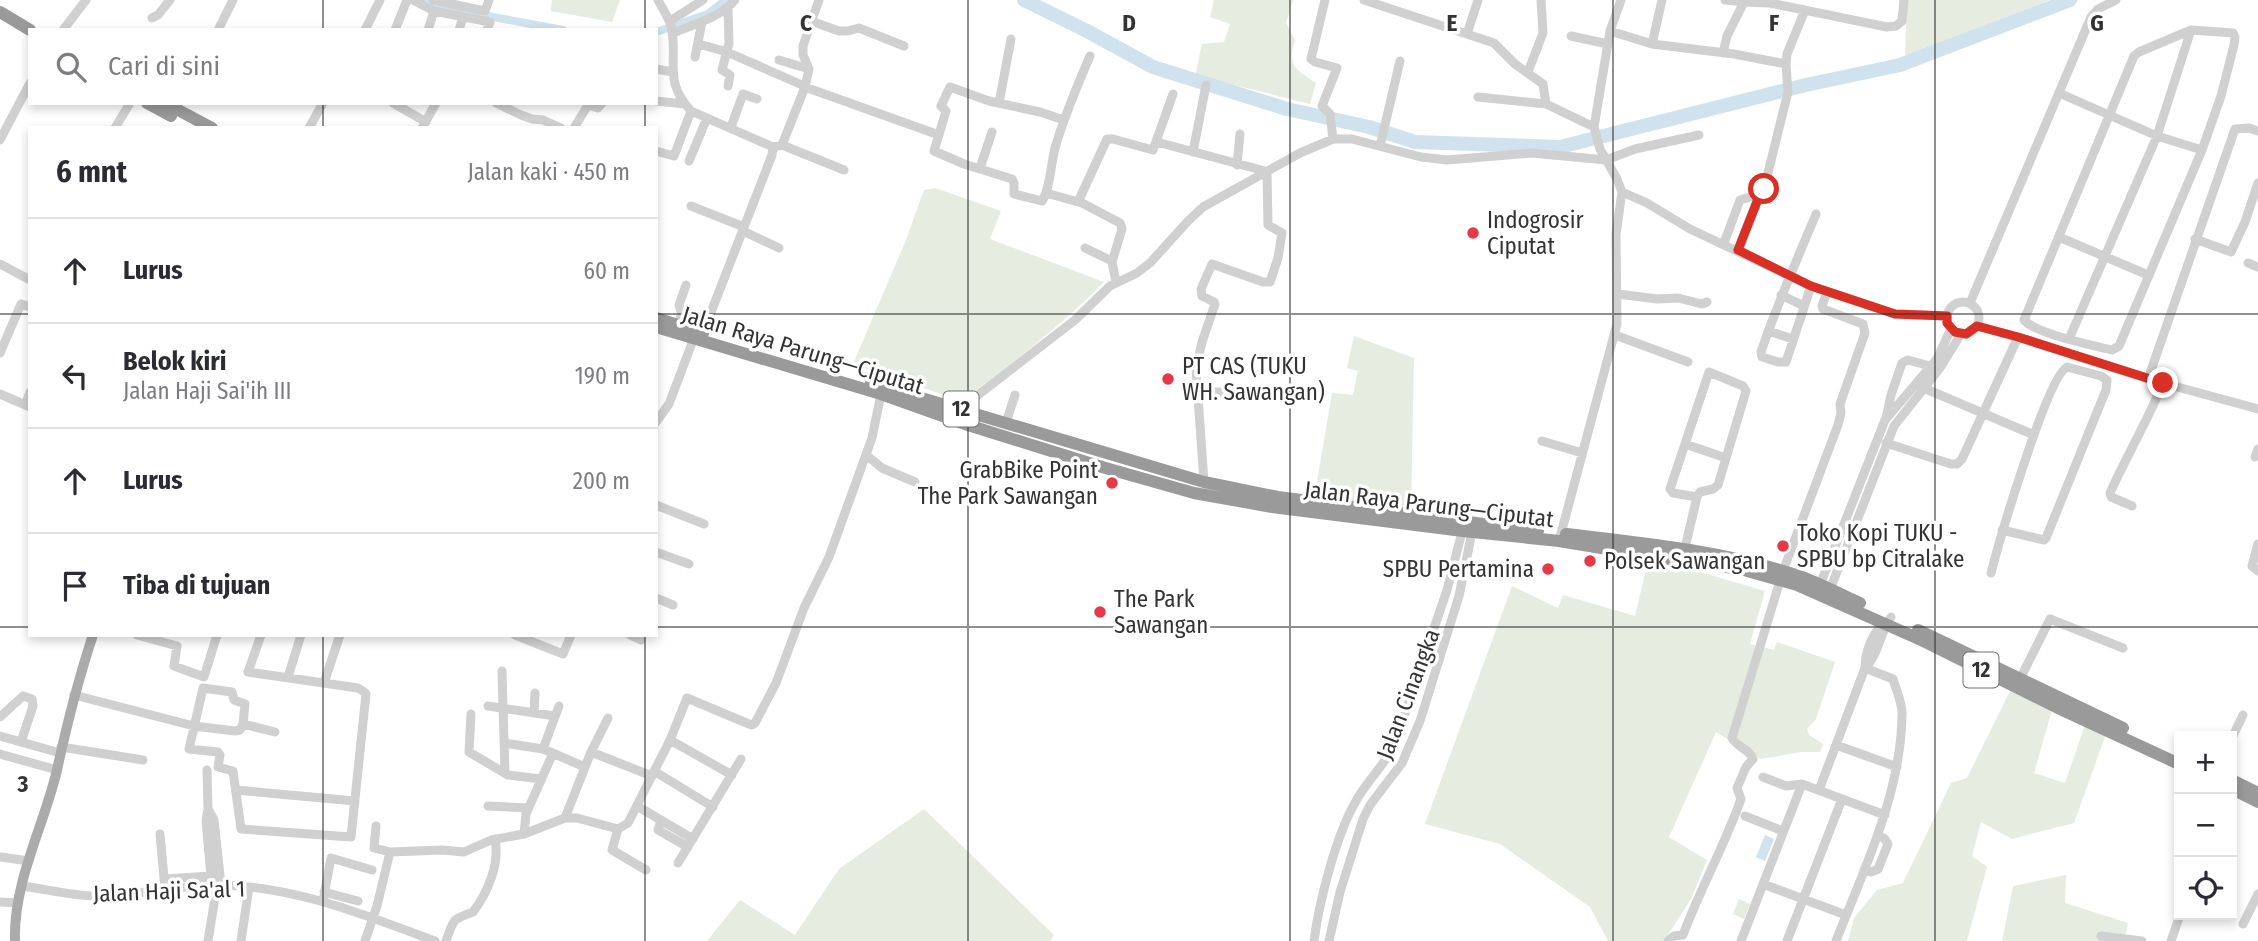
<!DOCTYPE html>
<html lang="id">
<head>
<meta charset="utf-8">
<style>
  :root { --surface:#fff; --page:#f7f7f7; --text:#2b2b33; --muted:#7c7c81; --line:#e1e1e2 }
  body { margin:0; font-family:"Fira Sans Condensed",sans-serif; background:var(--page); color:var(--text) }
  .controls { position:absolute; right:21px; bottom:21px; display:grid; overflow:hidden; border-radius:0px; box-shadow:0 4px 10px #0003 }
  .controls button { width:63px; height:63px; display:grid; place-items:center; padding:0; border:0; border-bottom:2px solid var(--line); background:var(--surface); color:var(--text); font:35px sans-serif }
  .stop { position:absolute; width:21px; height:21px; margin:-16px; border:5px solid #d93025; border-radius:50%; background:#fff }
  .stop.end { background:#d93025; border-color:#fff; box-shadow:0 2px 7px #0008 }
  .list { margin:0; padding:0; list-style:none }
  h2 { display:flex; justify-content:space-between; align-items:center; height:91px; margin:0; padding:0 28px; font-size:30px }
  h2 small { font-size:23px; font-weight:400; color:var(--muted) }
  .list li { display:grid; grid-template-columns:46px 1fr auto; gap:21px; align-items:center; box-sizing:border-box; height:105px; padding:0 28px; border-top:2px solid var(--line) }
  .list b { display:block; font-size:26px; white-space:nowrap }
  .list p { margin:0; font-size:23px; white-space:nowrap; color:var(--muted) }
  .list em { font-size:23px; font-style:normal; color:var(--muted) }
  .icon { flex:none; width:38px; height:38px; fill:none; stroke:currentColor; stroke-width:2; stroke-linecap:round; stroke-linejoin:round }
  .map { position:relative; flex:none; width:2258px; height:941px; overflow:hidden }
  .search { position:absolute; background:var(--surface); box-shadow:0 4px 10px #0003; left:28px; top:28px; width:630px; height:77px; display:flex; align-items:center; gap:18px; box-sizing:border-box; padding:0 24px; border-radius:0px; color:var(--muted); font-size:26px }
  .panel { position:absolute; background:var(--surface); box-shadow:0 4px 10px #0003; left:28px; top:126px; width:630px; height:511px; border-radius:0px }
  .map>svg:first-child { display:block }
  .green { fill:#e6ecdf }
  .water { fill:#cfe2ee }
  .lines { fill:none; stroke-linecap:round; stroke-linejoin:round }
  .canal { stroke:#cfe2ee; stroke-width:8 }
  .river { stroke:#cfe2ee; stroke-width:14 }
  .minor { stroke:#d0d0d0; stroke-width:9 }
  .major { stroke:#ababab; stroke-width:10 }
  .highway { stroke:#9a9a9a; stroke-width:12 }
  .route { stroke:#d93025; stroke-width:9 }
  .grid { fill:none; stroke:#333; stroke-width:2; stroke-opacity:0.55 }
  .poi-dot { fill:#e63946; stroke:#fff; stroke-width:2.5 }
  .labels { text-anchor:middle; stroke-width:7; stroke-linejoin:round; paint-order:stroke }
  .shield { fill:#fff; stroke:#707070; stroke-width:2 }
  .shield-label { font-size:21px; font-weight:bold; fill:#333 }
  .poi-label { font-size:23px; fill:#333; stroke:#fff; text-anchor:start }
  .street-label { font-size:23px; fill:#333; stroke:#fff }
  .grid-label { font-size:23px; text-anchor:middle; font-weight:bold; fill:#333; stroke:#fff; stroke-width:7; stroke-linejoin:round; paint-order:stroke }
</style>
</head>
<body>
<div class="map">
<svg width="2258" height="941" viewBox="0 0 2258 941">
  <rect width="100%" height="100%" fill="#fff"/>
  <path class="green" d="M552 0H620L612 22 551 11Z
    M1214 0H1293L1286 23 1295 40C1287 66 1295 69 1316 83L1310 104 1195 75 1202 44 1224 42 1230 24 1210 17Z
    M1907 0H2049L1905 57Z
    M935 188 1001 211 990 239 1104 282C1060 326 1012 364 962 401L853 364 906 240 924 190Z
    M1354 336 1414 358 1411 506 1409 523 1312 511 1332 393 1353 395 1358 371 1347 368Z
    M1649 557 1765 591 1750 644 1774 650 1777 642 1835 662 1816 719 1807 729 1809 735 1823 744 1820 752H1801L1761 759 1716 732 1669 837 1707 860 1691 899 1664 941H1608L1590 907 1500 844 1425 824 1512 586 1558 608 1563 595 1635 616Z
    M2010 691 2052 710 2034 773 2065 783 2085 725 2106 734 2074 823 2012 839 1981 822 1972 856 1987 867 1967 941H1848L1854 918 1877 890 1903 883 1951 783 1967 778Z
    M924 809 1054 935 1050 941H707L740 900 795 935 839 869Z
    M2066 875 2065 903 2128 923 2124 941H2002L2013 886Z
    M1739 899 1750 904 1744 919 1733 914Z"/>
  <path class="water" d="M1765 835 1774 839 1765 861 1756 857Z"/>
  <g class="lines">
    <path class="canal" d="M423 0 440 7 563 30
      M673 26 708 14 726 0
      M656 32 665 29"/>
    <path class="river" d="M1024 0 1087 31 1153 67 1287 109 1369 127 1415 142 1560 147 1806 85 1900 65 2070 0"/>
    <path class="minor" d="M413 0 434 11 490 22 487 30
      M433 0 485 11 489 0
      M658 0C663 10 671 20 672 31 677 63 664 82 691 111L773 147 782 145 844 170
      M1325 0 1311 59 1315 62 1337 68 1322 106 1330 114 1333 139
      M1364 0 1494 43 1515 64 1543 84 1546 104 1594 127
      M1725 0 1744 2
      M728 8 729 43 722 70 730 75 728 86
      M152 18 158 15 170 0
      M670 21 703 0
      M811 21 839 31H848L859 28 904 46
      M63 30 86 0
      M218 30 233 0
      M365 30 380 0
      M395 30 407 0
      M428 30 434 11
      M459 30 463 17
      M2191 30 2233 33 2235 37 2234 45 2221 96 2202 150 2119 346 2112 350C2092 345 2036 334 2024 320L2134 56 2139 52Z
      M1610 31 1652 44 1734 54 1786 64
      M673 33C695 24 719 18 735 0
      M1467 34 1478 0
      M1571 36 1608 44
      M699 44 727 52 802 85
      M1652 44 1662 0
      M1723 53 1727 36 1744 2 1770 3 1887 27 1896 26 1902 21 1904 0
      M695 57 702 22
      M779 60 809 69
      M656 69 673 72
      M1528 72 1543 33 1541 0
      M805 87 939 135
      M2059 93 2157 136 2202 150
      M1478 97 1546 104
      M656 101 685 104
      M393 103 426 122
      M496 103 521 115 532 119 543 120 561 128
      M999 103 1011 39
      M1064 120 1040 112 989 101 950 87 941 106 946 111 934 151 964 164 1012 179 1014 183V194L1042 201C1050 190 1051 163 1055 148 1064 117 1077 86 1090 56
      M731 127 743 94 757 99
      M115 128 130 103
      M309 128 323 103
      M422 128 436 103
      M574 128 588 105 598 108 602 103
      M0 140 30 83
      M1157 142 1265 171 1267 174 1268 225 1282 233 1278 258 1270 282H1263L1212 264 1201 289 1202 296 1214 302 1215 304 1202 342 1196 368 1204 482
      M782 145 805 87 809 69 803 55V46L819 0
      M1380 146 1400 61
      M656 151 674 156 691 111
      M1193 152 1206 85
      M689 161 707 118
      M1237 165 1240 134
      M980 168 992 132
      M1622 192 1647 203 1690 229 1811 286 1895 314 1947 316
      M1046 193 1082 203 1120 223 1122 229 1112 262 1116 282
      M1078 202 1107 139H1113L1153 150 1173 94
      M691 206 744 227
      M743 231 779 248
      M2059 237 2148 275
      M2195 239 2231 252 2245 222 2258 183
      M1724 243 1740 200 1760 194 1764 189 1788 92 1786 64 1787 54 1805 10
      M1085 248 1112 261
      M1738 250 1760 194
      M2248 263 2258 267
      M0 264 30 280
      M1811 286 1786 362H1778L1762 357 1761 352C1777 304 1797 260 1816 214
      M1618 294 1657 299 1678 298 1702 304 1707 302
      M1781 295 1804 306
      M1947 318a16 16 0 1 1 32 0a16 16 0 1 1-32 0Z
      M1970 303 2091 17 2098 9 2116 0
      M678 324 682 314 679 305 686 285
      M1977 326 2018 337 2148 379 2258 409
      M1768 331 1793 339
      M1615 335 1688 362
      M701 338 772 155 773 147
      M2069 339 2157 136 2191 30
      M0 353 21 304 30 307
      M2148 379 2235 129 2249 128 2258 131
      M1919 386 2034 435
      M1197 392H1240
      M0 394 30 407
      M25 405 30 392
      M960 409 1075 320 1110 286 1137 273 1150 263 1188 221 1203 207 1300 153 1333 139H1352L1421 157 1447 160 1532 153 1606 160 1635 149 1699 135
      M1886 419 1891 395 1902 363 1908 360 1930 366
      M656 422 669 404 695 335
      M1006 423 1015 395
      M1542 441 1582 453
      M1886 443 1951 464H1957L1962 459 2018 337
      M1685 444 1726 458
      M866 455 882 468 915 482
      M2255 457 2258 449
      M656 505 704 524
      M2132 506 2111 497 2110 493C2127 455 2148 420 2163 383
      M1559 541 1617 324 1616 234 1622 192 1617 179 1600 149 1594 127 1610 31 1621 0
      M2258 544 2252 566 2258 571
      M656 552 689 564
      M1684 552 1697 497 1700 492 1713 489 1718 485 1746 391 1743 386 1709 372 1670 489 1673 493 1697 497
      M1991 573C1999 542 2047 377 2067 367L2101 376 2107 380 2106 390 2046 538 2044 540 2002 530
      M1818 590 1885 420 1937 359 1951 329
      M1829 592 1894 426 1940 368 1961 334
      M656 598 673 605
      M137 635 177 646 174 666 204 677 217 635
      M261 635 248 672 358 688 363 691 366 694 351 837 241 829 233 771 218 767 220 755 218 752 189 749 203 688 232 692 234 700 245 704 243 724 275 732
      M515 635 563 654 571 635
      M630 635 641 640
      M1865 668C1879 654 1880 633 1891 617
      M502 671 505 773
      M288 677 301 635
      M2020 679 2050 619 2123 648
      M324 683 340 635
      M74 695 194 726 235 731 240 730 243 724
      M488 706 555 716
      M534 713 535 693
      M471 714 469 752 508 775 541 779
      M0 717 23 696 32 699 33 706 21 742
      M0 736 60 753
      M2232 738 2243 715
      M670 740 732 775
      M504 743 543 749 585 767
      M1836 745 1897 767
      M61 747 143 760
      M543 749 559 706
      M591 752 608 718
      M0 754 57 770
      M207 770 208 809 206 821 212 886
      M654 771 713 807
      M1763 777 1786 786 1802 784 1885 815
      M236 790 355 801
      M1819 790 1865 668C1865 654 1872 629 1886 624
      M488 806 528 808
      M637 806 693 839
      M208 809 214 820 221 885
      M1745 816 1783 831
      M565 818 591 752 652 776
      M661 820 658 830 688 847
      M376 826 374 848 390 852
      M618 829 612 850 646 870
      M160 834 165 889
      M524 834 526 814 553 753
      M1 857 29 861
      M678 863 741 759
      M1864 870 1871 872 1878 869 1888 844 1884 838 1877 836
      M164 879 211 876
      M1763 884 1846 915
      M22 886C46 889 71 896 96 896 138 896 181 884 224 885 301 888 364 915 435 941
      M324 892 358 901
      M323 901 331 858 372 870
      M0 902 18 903
      M2243 924 2258 894
      M2101 936 2142 941
      M208 941 217 885
      M241 941 249 887
      M365 941 377 906 390 852 442 850 464 852 491 840 524 834 565 818H577L618 829 628 823 670 740 687 698 749 724 752 725 755 723 776 683 804 608 829 557 872 438 881 394
      M446 941C454 919 451 920 473 912 488 892 500 864 495 839
      M1314 941C1319 902 1336 835 1356 801 1367 781 1385 765 1395 743L1447 590 1463 528
      M1329 941 1340 892 1363 819 1370 805 1402 763 1420 721 1459 596 1473 527
      M1668 941 1674 936 1683 935C1700 889 1725 845 1741 799L1737 788 1746 767 1753 759C1750 749 1736 747 1732 738L1783 571 1838 425 1841 413 1840 404 1865 333 1863 324 1823 309 1822 306 1827 292
      M1741 941 1802 784
      M1787 941 1842 799
      M1836 941C1864 869 1901 794 1902 715 1903 704 1896 690 1893 679L1865 668
      M2171 941 2180 915"/>
    <path class="major" d="M15 941C13 882 44 826 57 770 67 724 78 680 93 635"/>
    <path class="highway" d="M0 12 30 30
      M147 103 171 116
      M165 103 212 128
      M656 318 703 333
      M656 327 881 394 968 425 1102 467 1194 493 1272 507 1463 531 1559 541 1668 559 1705 563 1744 570 1797 585 1919 639 2058 708 2179 764
      M871 383 1204 482 1278 497 1538 531
      M1566 534C1643 543 1723 551 1796 575 1818 582 1839 594 1860 603
      M1918 630 2123 728
      M2232 780 2258 793
      M2232 789 2258 802"/>
  </g>
  <g class="lines">
    <path class="route" d="M1764 189 1760 194 1738 250 1811 286 1895 314 1947 316V323L1955 332 1966 334 1977 326 2018 337 2163 383"/>
  </g>
  <path class="grid" d="M323 0V30M645 0V30M968 0V941M1290 0V941M1613 0V941M1935 0V941M323 103V128M645 103V128M0 314H30M656 314H2258M0 627H30M656 627H2258M323 635V941M645 635V941"/>
  <g class="poi-dot">
    <circle cx="1473" cy="233" r="7"/>
    <circle cx="1168" cy="379" r="7"/>
    <circle cx="1112" cy="483" r="7"/>
    <circle cx="1783" cy="546" r="7"/>
    <circle cx="1590" cy="561" r="7"/>
    <circle cx="1548" cy="569" r="7"/>
    <circle cx="1100" cy="612" r="7"/>
  </g>
  <g class="labels">
    <g class="shield">
      <rect x="943.5" y="391.5" width="35" height="35" rx="5"/>
      <rect x="1963.5" y="652.5" width="35" height="35" rx="5"/>
    </g>
    <g class="shield-label">
      <text x="961" y="416">12</text>
      <text x="1981" y="677">12</text>
    </g>
    <g class="poi-label">
      <text x="1487" y="228">Indogrosir<tspan x="1487" dy="26">Ciputat</tspan></text>
      <text x="1182" y="374">PT CAS (TUKU<tspan x="1182" dy="26">WH. Sawangan)</tspan></text>
      <text x="1098" y="478" text-anchor="end">GrabBike Point<tspan x="1098" dy="26">The Park Sawangan</tspan></text>
      <text x="1797" y="541">Toko Kopi TUKU -<tspan x="1797" dy="26">SPBU bp Citralake</tspan></text>
      <text x="1604" y="569">Polsek Sawangan</text>
      <text x="1534" y="577" text-anchor="end">SPBU Pertamina</text>
      <text x="1114" y="607">The Park<tspan x="1114" dy="26">Sawangan</tspan></text>
    </g>
    <g class="street-label">
      <text transform="translate(803 350) rotate(17)" y="8">Jalan Raya Parung—Ciputat</text>
      <text transform="translate(1429 504) rotate(7)" y="8">Jalan Raya Parung—Ciputat</text>
      <text transform="translate(1408 694) rotate(-69)" y="8">Jalan Cinangka</text>
      <text transform="translate(169 891) rotate(-2)" y="8">Jalan Haji Sa'al 1</text>
    </g>
  </g>
  <g class="grid-label">
    <text x="806" y="31">C</text>
    <text x="1129" y="31">D</text>
    <text x="1452" y="31">E</text>
    <text x="1774" y="31">F</text>
    <text x="2097" y="31">G</text>
    <text x="23" y="792">3</text>
  </g>
</svg>
<div class="controls">
<button>+</button>
<button>−</button>
<button><svg class="icon" aria-label="locate" viewBox="0 0 24 24"><circle cx="12" cy="12" r="6"/><path d="M12 2v4M12 18v4M2 12h4M18 12h4"/></svg></button>
</div>
<div class="stop" style="left:1764px;top:189px"></div>
<div class="stop end" style="left:2163px;top:383px"></div>
<div class="search"><svg class="icon" aria-label="search" viewBox="0 0 24 24"><circle cx="10" cy="10" r="6"/><path d="M15 15l6 6"/></svg>Cari di sini</div>
<section class="panel">
<h2>6 mnt<small>Jalan kaki · 450 m</small></h2>
<ul class="list">
<li><svg class="icon" aria-label="ahead" viewBox="0 0 24 24"><path d="M12 20V5M6 11l6-6 6 6"/></svg><div><b>Lurus</b></div><em>60 m</em></li>
<li><svg class="icon" aria-label="left" viewBox="0 0 24 24"><path d="M17 20v-9H6M10 6l-5 5 5 5"/></svg><div><b>Belok kiri</b><p>Jalan Haji Sai'ih III</p></div><em>190 m</em></li>
<li><svg class="icon" aria-label="ahead" viewBox="0 0 24 24"><path d="M12 20V5M6 11l6-6 6 6"/></svg><div><b>Lurus</b></div><em>200 m</em></li>
<li><svg class="icon" aria-label="arrive" viewBox="0 0 24 24"><path d="M6 21V4h12l-3 4 3 4H6"/></svg><div><b>Tiba di tujuan</b></div></li>
</ul>
</section>
</div>
</body>
</html>
